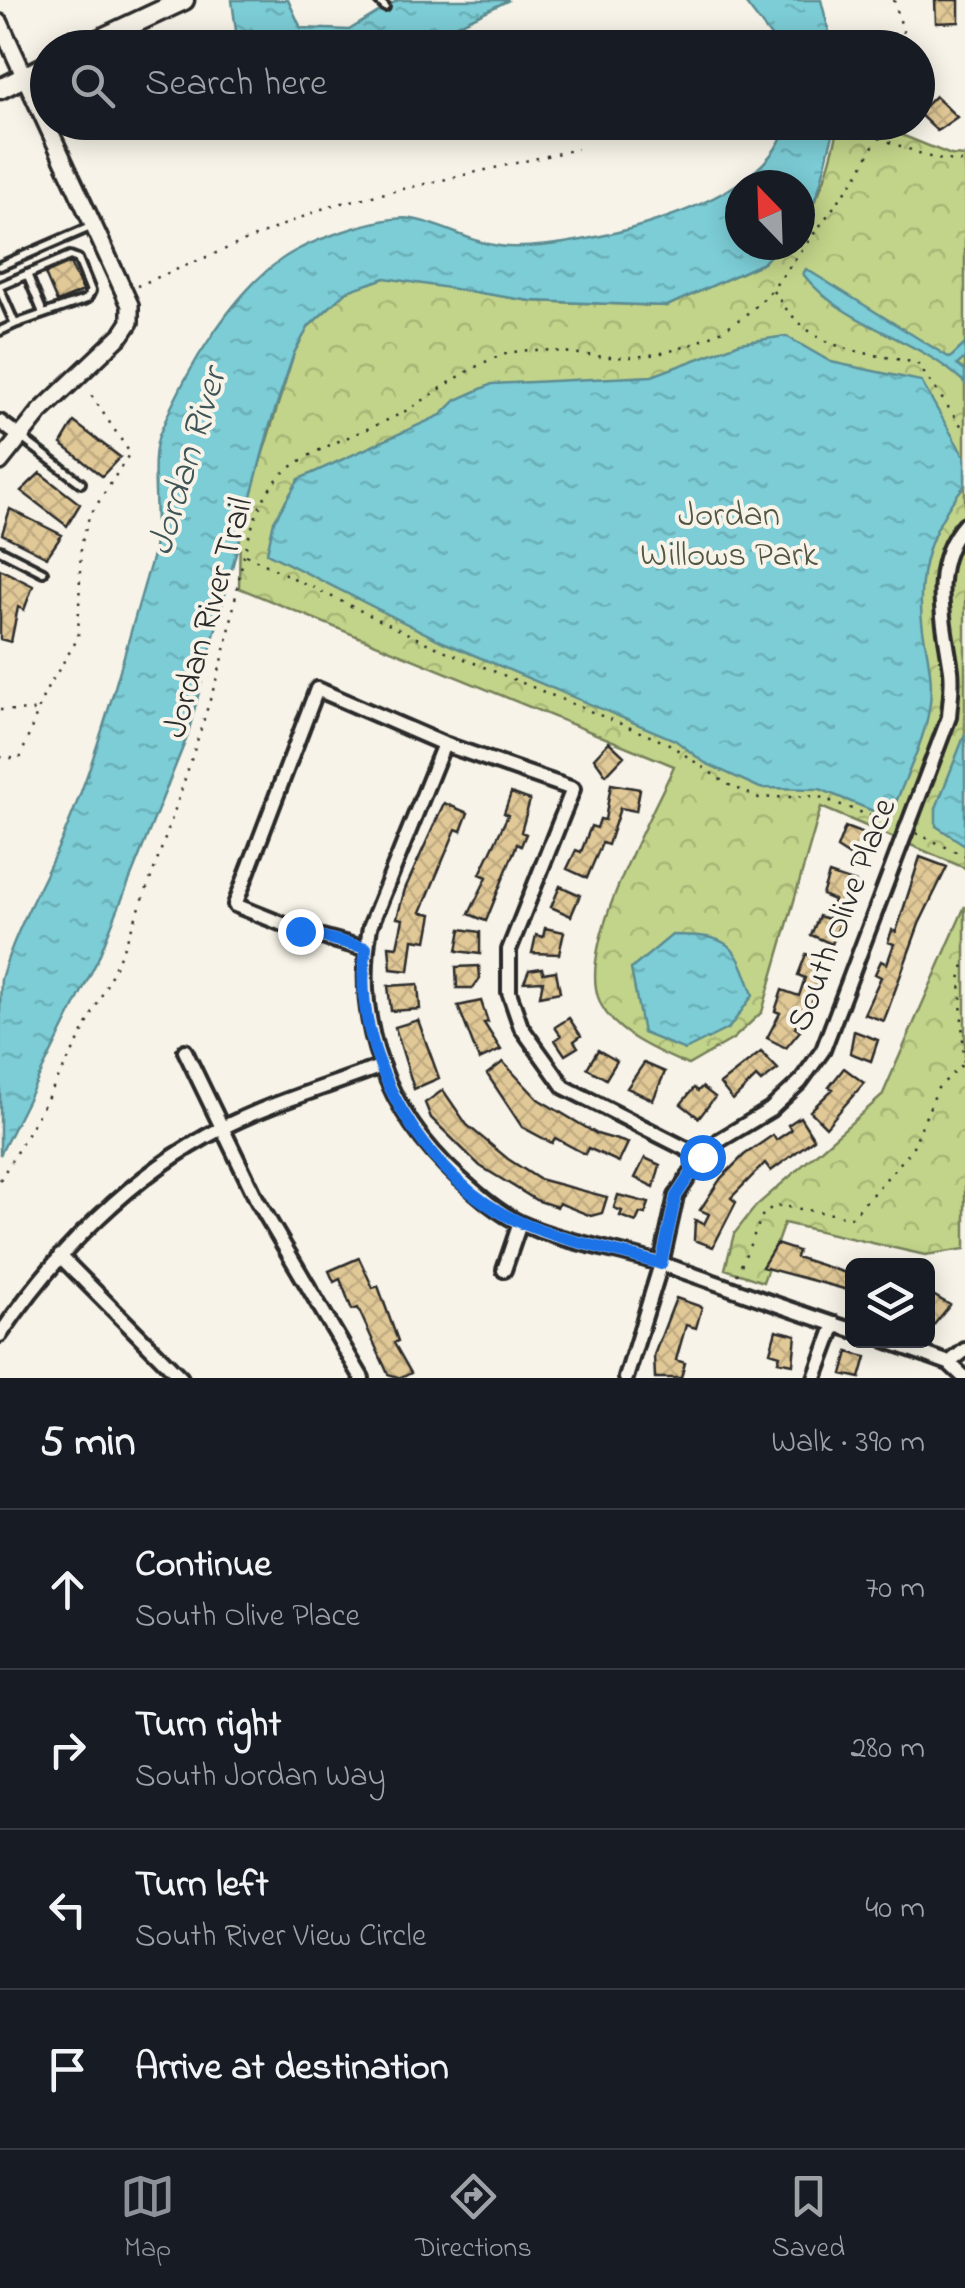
<!DOCTYPE html>
<html lang="en">
<head>
<meta charset="utf-8">
<style>
  :root { --surface:#171b24; --page:#20242c; --text:#f1f3f6; --muted:#9ea1a6; --line:#363941; --accent:#8c9099 }
  body { margin:0; font-family:"Indie Flower",sans-serif; background:var(--page); color:var(--text) }
  .controls { position:absolute; right:30px; bottom:30px; display:grid; overflow:hidden; border-radius:15px; box-shadow:0 5px 25px #0003 }
  .controls button { width:90px; height:90px; display:grid; place-items:center; padding:0; border:0; border-bottom:2px solid var(--line); background:var(--surface); color:var(--text); font:50px sans-serif }
  .compass { position:absolute; left:725px; top:170px; width:90px; height:90px; border-radius:50%; background:var(--surface); box-shadow:0 5px 25px #0003; rotate:337deg }
  .stop { position:absolute; width:30px; height:30px; margin:-22px; border:8px solid #1a73e8; border-radius:50%; background:#fff }
  .stop.end { background:#1a73e8; border-color:#fff; box-shadow:0 2px 10px #0008 }
  .list { margin:0; padding:0; list-style:none }
  h2 { display:flex; justify-content:space-between; align-items:center; height:130px; margin:0; padding:0 40px; font-size:42px }
  h2 small { font-size:32px; font-weight:400; color:var(--muted) }
  .list li { display:grid; grid-template-columns:65px 1fr auto; gap:30px; align-items:center; box-sizing:border-box; height:160px; padding:0 40px; border-top:2px solid var(--line) }
  .list b { display:block; font-size:38px; white-space:nowrap }
  .list p { margin:0; font-size:32px; white-space:nowrap; color:var(--muted) }
  .list em { font-size:32px; font-style:normal; color:var(--muted) }
  .icon { flex:none; width:55px; height:55px; fill:none; stroke:currentColor; stroke-width:2; stroke-linecap:round; stroke-linejoin:round }
  .map { position:relative; flex:none; width:965px; height:1378px; overflow:hidden }
  .search { position:absolute; background:var(--surface); box-shadow:0 5px 25px #0003; left:30px; right:30px; top:30px; height:110px; display:flex; align-items:center; gap:25px; box-sizing:border-box; padding:0 35px; border-radius:55px; color:var(--muted); font-size:38px }
  .sheet { height:770px; background:var(--surface) }
  nav { display:flex; justify-content:space-around; align-items:center; box-sizing:border-box; height:140px; border-top:2px solid var(--line); background:var(--surface); font-size:28px; color:var(--muted) }
  nav a { display:grid; justify-items:center; gap:5px }
  nav .on { color:var(--accent) }
  .map>svg:first-child { display:block }
  .park { fill:url(#park-crowns); stroke:#76805a; stroke-width:2.5 }
  .water { fill:url(#water-ripples); stroke:#5c8c92; stroke-width:2.5 }
  .building { fill:url(#building-cross-hatch); stroke:#2b2b2b; stroke-width:2.5 }
  .lines { fill:none; stroke-linecap:round; stroke-linejoin:round }
  .service-casing { stroke:#2b2b2b; stroke-width:14 }
  .minor-casing { stroke:#2b2b2b; stroke-width:20 }
  .tertiary-casing { stroke:#2b2b2b; stroke-width:22 }
  .secondary-casing { stroke:#2b2b2b; stroke-width:25 }
  .path { stroke:#2b2b2b; stroke-width:2.5; stroke-dasharray:2.5 8; stroke-linecap:butt }
  .service { stroke:#f7f3e8; stroke-width:6 }
  .minor { stroke:#f7f3e8; stroke-width:12 }
  .tertiary { stroke:#f7f3e8; stroke-width:15 }
  .secondary { stroke:#f7f3e8; stroke-width:18 }
  .route { stroke:#1a73e8; stroke-width:12 }
  .labels { text-anchor:middle; stroke-width:8; stroke-linejoin:round; paint-order:stroke }
  .park-label { font-size:35px; fill:#515542; stroke:#f7f3e8 }
  .street-label { font-size:35px; fill:#2b2b2b; stroke:#f7f3e8 }
  .water-label { font-size:38px; font-style:italic; fill:#3f5456; stroke:#f7f3e8 }
</style>
</head>
<body>
<div class="map">
<svg width="965" height="1378" viewBox="0 0 965 1378">
  <defs>
    <pattern id="park-crowns" width="20" height="18" patternUnits="userSpaceOnUse" patternTransform="scale(2.5)"><rect width="20" height="18" fill="#c2d489"/><path d="M2 6a3 3 0 1 1 6 0M12 15a3 3 0 1 1 6 0" fill="none" stroke="#a7b676"/></pattern>
    <pattern id="water-ripples" width="26" height="14" patternUnits="userSpaceOnUse" patternTransform="scale(2.5)"><rect width="26" height="14" fill="#7ccdd6"/><path d="M2 4q2-2 4 0t4 0M15 11q2-2 4 0t4 0" fill="none" stroke="#6bb0b8"/></pattern>
    <pattern id="building-cross-hatch" width="8" height="8" patternUnits="userSpaceOnUse" patternTransform="scale(2.5)"><rect width="8" height="8" fill="#e1c897"/><path d="M0 0l8 8M0 8l8-8" fill="none" stroke="#c1ac82"/></pattern>
  </defs>
  <rect width="100%" height="100%" fill="#f7f3e8"/>
  <filter id="ink" filterUnits="userSpaceOnUse"><feTurbulence type="fractalNoise" baseFrequency=".01" numOctaves="2"/><feDisplacementMap in="SourceGraphic" scale="20" xChannelSelector="R" yChannelSelector="G"/><feConvolveMatrix kernelMatrix="1 2 1 2 8 2 1 2 1" color-interpolation-filters="sRGB"/></filter>
  <g filter="url(#ink)">
    <path class="park" d="M840 123H872L951 155 965 156V868L821 807 762 1012 733 1039 688 1065C657 1051 609 1032 598 997 580 941 650 820 674 766L239 588 240 527 294 353 309 326 347 291 385 277 531 301 667 306 763 263 780 245H800V222C824 196 831 157 840 123Z
      M965 906V1249L925 1255 784 1223 763 1282 725 1269 734 1234 756 1206 882 1096Z"/>
    <path class="water" d="M232 0H288L301 28 349 30 398 0H509L451 28 431 48 245 47 236 31Z
      M743 0H821L833 47H779Z
      M786 122 838 123C822 156 827 193 800 222V185H740V245H780L763 263 667 306 531 301 385 278 347 291 309 326 294 353 270 425 187 737 98 959 0 1155C0 1114 0 1074 0 1033 0 1016 0 995 1 979 17 924 47 877 68 825 103 741 125 649 151 562 163 524 147 464 160 433 184 373 237 282 295 251 319 238 387 214 412 219 445 225 474 245 508 247 578 250 774 205 786 122Z
      M806 269 950 358 965 344V358L957 365 965 371V383C917 337 844 327 803 274Z
      M786 336 831 362 921 381 965 458V485C930 527 915 576 923 630 928 659 935 685 928 715 921 749 902 784 890 818L820 789 760 788 705 763 675 740 443 642 267 553 274 521 299 479 441 415 456 400 492 384 652 376 740 343Z
      M965 734V845L936 826V808Z
      M672 935C730 935 735 942 753 995L729 1028 685 1050 643 1033 631 969Z"/>
    <path class="building" d="M935 0H959V22L936 23Z
      M935 96 957 117 937 131 918 113Z
      M70 263 83 291 57 302 45 274Z
      M74 422 120 457 102 476 61 444Z
      M40 473 80 504 67 526 21 491Z
      M10 509 62 535 47 557 2 534Z
      M0 569 33 586 24 610 18 607 11 642 0 639Z
      M609 742 624 756 606 775 594 758Z
      M611 784 640 789 636 811 620 808 608 845 602 843 587 878 567 869 576 850 581 852 591 826 597 828 600 819 605 820Z
      M511 793 530 800 521 832 526 834 521 846 517 844 486 921 469 914 487 877 480 874 508 815 504 813Z
      M444 803 468 813 461 831 456 829 421 912 432 914 427 941 413 939 409 971 391 969 389 946 397 947 403 919 397 918 405 889Z
      M845 827 872 837 862 864 837 848Z
      M920 857 947 867 919 924 884 1021 864 1014 881 977 875 974 881 961 887 964 894 944 888 942 892 930 896 932Z
      M829 874 856 883 832 944 811 935 819 916 828 919 834 900 822 895Z
      M560 886 580 895 571 916 551 907Z
      M545 928 564 932 559 954 532 953 536 935 543 937Z
      M461 929 480 932V954L457 951Z
      M806 954 822 960 818 969 824 971 808 1012 801 1009 795 1028 800 1031 786 1048 767 1038 780 1013 775 1011 782 990 799 996 805 978 798 975Z
      M479 966 480 978 473 988H457L456 967Z
      M542 968 543 973 556 971 560 992 540 996 543 981 524 982 529 970Z
      M418 984 420 1009 391 1011 388 986Z
      M481 1001 488 1022 484 1023 501 1050 479 1060 458 1006Z
      M569 1018 581 1036 574 1041 578 1047 565 1055 555 1040 561 1036 555 1027Z
      M418 1020 439 1078 414 1089 395 1027Z
      M854 1031 878 1040 871 1061 850 1053Z
      M598 1050 617 1061 606 1079 587 1068Z
      M761 1052 778 1069 761 1082 756 1077 733 1100 720 1084Z
      M503 1062 538 1099 597 1134 628 1143 619 1162 588 1148 585 1154 555 1138 552 1143 522 1127 487 1074Z
      M644 1063 665 1072 653 1100 627 1088Z
      M844 1068 864 1083 826 1127 810 1111 833 1089 829 1087Z
      M702 1087 715 1097 699 1118 681 1104 694 1088 698 1091Z
      M443 1090 467 1125 508 1159 539 1179 607 1197 602 1213 591 1216 559 1203 557 1207 536 1200 480 1166 431 1118 425 1103Z
      M800 1117 814 1139 771 1171 765 1163 731 1198 736 1202 713 1247 694 1240 695 1220 704 1224 709 1214 700 1210 721 1178 744 1155 773 1135 776 1140 791 1130 788 1125Z
      M645 1158 660 1165 654 1187 635 1178Z
      M618 1195 649 1203 645 1214 640 1213 636 1222 620 1216 622 1211 614 1208Z
      M776 1244 798 1251 796 1257 852 1275V1291L762 1267Z
      M359 1258 373 1288 378 1286 398 1341 394 1343 411 1373 401 1378 388 1374 358 1308 352 1310 340 1279 334 1282 329 1271Z
      M928 1292 950 1305 933 1326 928 1321Z
      M676 1298 702 1307 696 1328 686 1325 676 1360 685 1363 681 1378H655L654 1355Z
      M776 1330 796 1335 793 1364 778 1361 780 1355 770 1352Z
      M848 1352 866 1357 860 1378 842 1374Z"/>
    <g class="lines">
      <defs>
        <path id="service" d="M378 0 385 7
          M0 266 95 225
          M27 274 43 313
          M0 286 70 256 78 259 91 291 87 299 15 324 0 290
          M0 331 15 324
          M22 438 81 483
          M0 550 43 572"/>
        <path id="minor" d="M0 422 19 436
          M444 744 370 927C353 1023 387 1113 459 1178 477 1194 498 1213 520 1223 563 1242 614 1249 659 1263 724 1285 787 1309 852 1330
          M366 949 300 931 235 905 317 689 444 744 573 789 509 950V992L521 1027 564 1087 702 1157
          M185 1051 257 1200 362 1378
          M60 1256 181 1378
          M504 1270 520 1223
          M0 1335C56 1252 132 1174 222 1128 271 1103 327 1087 379 1067
          M885 1340 949 1363 965 1378
          M949 1363 965 1350
          M626 1378 661 1264 676 1196 702 1157 720 1140 770 1110 800 1082 823 1050 949 717C950 702 953 685 951 670 944 621 928 565 965 524
          M815 1378 835 1324"/>
        <path id="tertiary" d="M0 23 130 305V322L122 334 40 412 0 462"/>
        <path id="secondary" d="M81 48 184 0
          M0 89 48 65"/>
      </defs>
      <use href="#service" class="service-casing"/>
      <use href="#minor" class="minor-casing"/>
      <use href="#tertiary" class="tertiary-casing"/>
      <use href="#secondary" class="secondary-casing"/>
      <path class="path" d="M894 0 908 48
        M879 138 935 159 965 162
        M137 286 329 206 577 149
        M773 291C814 353 851 349 917 363L965 431
        M246 555 431 645 669 744 727 784 759 798 817 796 895 825
        M0 710 38 711
        M0 757 20 759 44 694 78 638 81 545 89 517 130 453 87 389
        M916 833 965 856
        M964 1062 960 979 965 961
        M0 1180C51 1093 102 1005 138 912 170 830 196 745 222 661 238 608 241 506 286 471 319 445 363 433 400 414 438 394 477 357 520 351 548 347 582 356 610 357 671 360 732 335 772 290L860 172 885 122
        M737 1275 763 1214 775 1205 852 1217 911 1151 938 1088 964 1063"/>
      <use href="#service" class="service"/>
      <use href="#minor" class="minor"/>
      <use href="#tertiary" class="tertiary"/>
      <use href="#secondary" class="secondary"/>
    </g>
  </g>
  <g class="lines" filter="url(#ink)">
    <path class="route" d="M300 931 366 948C348 1052 426 1183 522 1223 565 1242 616 1250 661 1264L676 1196 702 1157"/>
  </g>
  <g class="labels">
    <g class="park-label">
      <text x="729" y="525">Jordan<tspan x="729" dy="40">Willows Park</tspan></text>
    </g>
    <g class="street-label">
      <text transform="translate(206 617) rotate(-74)" y="12">Jordan River Trail</text>
      <text transform="translate(840 914) rotate(-69)" y="12">South Olive Place</text>
    </g>
    <g class="water-label">
      <text transform="translate(185 461) rotate(-73)" y="13">Jordan River</text>
    </g>
  </g>
</svg>
<div class="controls">
<button><svg class="icon" aria-label="layers" viewBox="0 0 24 24"><path d="M12 4l9 5-9 5-9-5zM3 14l9 5 9-5"/></svg></button>
</div>
<svg class="compass" viewBox="-18 -18 36 36"><path d="M0-13l5 13h-10z" fill="#e53935"/><path d="M0 13l5-13h-10z" fill="#9ea1a6"/></svg>
<div class="stop" style="left:702px;top:1157px"></div>
<div class="stop end" style="left:300px;top:931px"></div>
<div class="search"><svg class="icon" aria-label="search" viewBox="0 0 24 24"><circle cx="10" cy="10" r="6"/><path d="M15 15l6 6"/></svg>Search here</div>
</div>
<section class="sheet">
<h2>5 min<small>Walk · 390 m</small></h2>
<ul class="list">
<li><svg class="icon" aria-label="ahead" viewBox="0 0 24 24"><path d="M12 20V5M6 11l6-6 6 6"/></svg><div><b>Continue</b><p>South Olive Place</p></div><em>70 m</em></li>
<li><svg class="icon" aria-label="right" viewBox="0 0 24 24"><path d="M7 20v-9h11M14 6l5 5-5 5"/></svg><div><b>Turn right</b><p>South Jordan Way</p></div><em>280 m</em></li>
<li><svg class="icon" aria-label="left" viewBox="0 0 24 24"><path d="M17 20v-9H6M10 6l-5 5 5 5"/></svg><div><b>Turn left</b><p>South River View Circle</p></div><em>40 m</em></li>
<li><svg class="icon" aria-label="arrive" viewBox="0 0 24 24"><path d="M6 21V4h12l-3 4 3 4H6"/></svg><div><b>Arrive at destination</b></div></li>
</ul>
</section>
<nav>
<a class="on"><svg class="icon" aria-label="map" viewBox="0 0 24 24"><path d="M3 6l6-2 6 2 6-2v14l-6 2-6-2-6 2zM9 4v14M15 6v14"/></svg>Map</a>
<a><svg class="icon" aria-label="directions" viewBox="0 0 24 24"><path d="M12 3l9 9-9 9-9-9zM9 14v-3h6M13 9l2 2-2 2"/></svg>Directions</a>
<a><svg class="icon" aria-label="saved" viewBox="0 0 24 24"><path d="M7 4h10v16l-5-4-5 4z"/></svg>Saved</a>
</nav>
</body>
</html>
